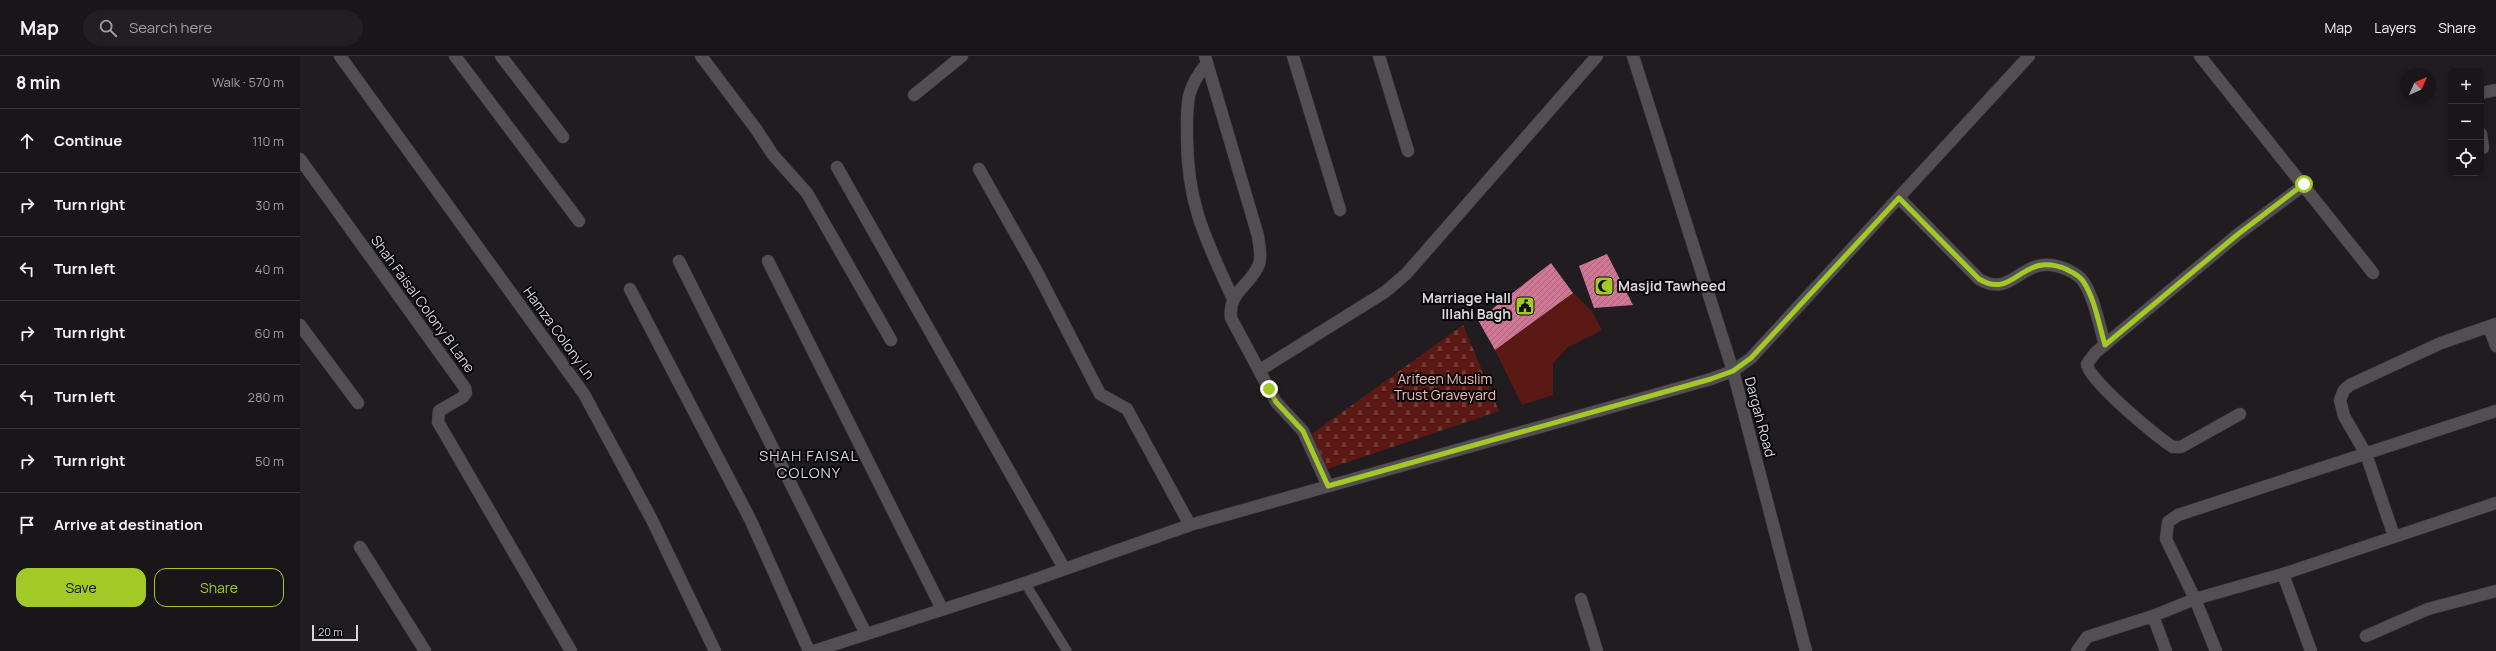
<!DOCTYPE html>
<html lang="en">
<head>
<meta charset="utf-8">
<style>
  :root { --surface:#191518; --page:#221e21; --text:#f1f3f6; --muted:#9f9fa2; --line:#373437; --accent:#a3c926 }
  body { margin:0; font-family:Manrope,sans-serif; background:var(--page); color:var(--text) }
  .controls { position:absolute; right:12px; top:12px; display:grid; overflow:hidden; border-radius:8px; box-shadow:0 2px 6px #0003 }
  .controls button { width:36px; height:36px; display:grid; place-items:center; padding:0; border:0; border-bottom:1px solid var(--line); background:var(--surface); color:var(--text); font:20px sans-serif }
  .compass { position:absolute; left:2100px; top:12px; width:36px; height:36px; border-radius:50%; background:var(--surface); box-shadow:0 2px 6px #0003; rotate:45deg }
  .scale { position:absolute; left:12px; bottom:10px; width:46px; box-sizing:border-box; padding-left:4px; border:2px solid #d8d5d8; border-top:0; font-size:11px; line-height:14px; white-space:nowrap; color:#d8d5d8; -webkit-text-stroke:3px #090709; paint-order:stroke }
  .stop { position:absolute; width:12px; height:12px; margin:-9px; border:3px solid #a3c926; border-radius:50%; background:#fff }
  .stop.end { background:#a3c926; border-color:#fff; box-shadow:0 1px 4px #0008 }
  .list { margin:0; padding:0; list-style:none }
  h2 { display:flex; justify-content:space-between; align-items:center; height:52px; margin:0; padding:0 16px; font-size:17px }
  h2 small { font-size:13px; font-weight:400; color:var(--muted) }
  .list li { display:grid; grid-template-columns:26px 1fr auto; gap:12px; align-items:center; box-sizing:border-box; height:64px; padding:0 16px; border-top:1px solid var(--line) }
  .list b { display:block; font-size:15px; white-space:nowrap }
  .list em { font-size:13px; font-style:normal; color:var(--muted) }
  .actions { display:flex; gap:8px; padding:12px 16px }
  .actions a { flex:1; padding:9px 0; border:1px solid var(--accent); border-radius:12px; text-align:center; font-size:14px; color:var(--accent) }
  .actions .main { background:var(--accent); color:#111 }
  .icon { flex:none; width:22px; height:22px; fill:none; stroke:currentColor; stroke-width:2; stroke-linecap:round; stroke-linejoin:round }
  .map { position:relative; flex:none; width:2196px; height:595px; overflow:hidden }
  header { display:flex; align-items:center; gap:24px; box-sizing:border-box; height:56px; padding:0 20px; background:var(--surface); border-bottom:1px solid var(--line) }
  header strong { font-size:19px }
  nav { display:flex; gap:22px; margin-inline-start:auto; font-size:14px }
  .search { width:280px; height:36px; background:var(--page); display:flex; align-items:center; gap:10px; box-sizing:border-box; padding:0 14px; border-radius:22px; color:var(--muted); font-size:15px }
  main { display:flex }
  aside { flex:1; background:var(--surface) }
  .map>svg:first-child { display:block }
  .grass { fill:#5a1a13 }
  .cemetery { fill:url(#cemetery-stones) }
  .building { fill:url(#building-hatch) }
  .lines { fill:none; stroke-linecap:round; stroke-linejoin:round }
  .lane-casing { stroke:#3b383b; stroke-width:10 }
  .street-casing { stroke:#3b383b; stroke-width:13 }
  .secondary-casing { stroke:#3b383b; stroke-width:13 }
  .lane { stroke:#534e53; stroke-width:9 }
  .street { stroke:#534e53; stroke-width:12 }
  .secondary { stroke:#534e53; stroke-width:12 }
  .route { stroke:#a3c926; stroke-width:5 }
  .labels { text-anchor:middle; stroke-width:4; stroke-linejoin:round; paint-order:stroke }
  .poi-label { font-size:14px; font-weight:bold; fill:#d8d5d8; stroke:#090709; text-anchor:start }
  .street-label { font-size:14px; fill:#d8d5d8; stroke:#090709 }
  .park-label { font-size:14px; fill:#f1bfb6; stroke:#090709 }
  .neighbourhood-label { font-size:15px; letter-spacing:1px; fill:#d8d5d8; stroke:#090709 }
</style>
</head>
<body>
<header>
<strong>Map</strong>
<div class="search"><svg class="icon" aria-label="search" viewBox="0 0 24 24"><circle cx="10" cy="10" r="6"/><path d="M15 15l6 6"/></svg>Search here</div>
<nav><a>Map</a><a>Layers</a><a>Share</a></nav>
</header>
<main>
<aside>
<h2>8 min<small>Walk · 570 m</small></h2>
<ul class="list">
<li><svg class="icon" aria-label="ahead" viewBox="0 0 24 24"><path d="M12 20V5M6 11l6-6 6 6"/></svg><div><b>Continue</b></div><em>110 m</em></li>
<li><svg class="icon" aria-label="right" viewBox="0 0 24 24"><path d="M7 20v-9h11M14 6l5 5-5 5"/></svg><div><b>Turn right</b></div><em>30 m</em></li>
<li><svg class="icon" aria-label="left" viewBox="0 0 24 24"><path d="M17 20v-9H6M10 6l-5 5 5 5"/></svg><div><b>Turn left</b></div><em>40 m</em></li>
<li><svg class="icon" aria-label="right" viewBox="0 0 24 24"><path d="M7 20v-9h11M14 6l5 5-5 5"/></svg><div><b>Turn right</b></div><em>60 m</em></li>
<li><svg class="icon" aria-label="left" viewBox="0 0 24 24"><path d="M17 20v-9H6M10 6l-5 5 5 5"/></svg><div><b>Turn left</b></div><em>280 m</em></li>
<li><svg class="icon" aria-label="right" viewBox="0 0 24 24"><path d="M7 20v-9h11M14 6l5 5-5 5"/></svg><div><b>Turn right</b></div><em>50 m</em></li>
<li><svg class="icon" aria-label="arrive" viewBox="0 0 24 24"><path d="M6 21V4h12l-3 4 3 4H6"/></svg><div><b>Arrive at destination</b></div></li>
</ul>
<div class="actions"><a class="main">Save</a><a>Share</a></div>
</aside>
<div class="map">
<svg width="2196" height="595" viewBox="0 0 2196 595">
  <defs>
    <pattern id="cemetery-stones" width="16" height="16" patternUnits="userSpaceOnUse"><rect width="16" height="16" fill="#5a1a13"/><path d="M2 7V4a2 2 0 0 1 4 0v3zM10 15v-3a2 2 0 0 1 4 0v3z" fill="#713a35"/></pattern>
    <pattern id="building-hatch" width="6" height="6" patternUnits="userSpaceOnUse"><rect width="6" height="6" fill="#d07795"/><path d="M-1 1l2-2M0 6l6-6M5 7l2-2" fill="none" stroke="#a5667c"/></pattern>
  </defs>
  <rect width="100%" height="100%" fill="#211c20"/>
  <path class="grass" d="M1273 237 1291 254 1302 274 1268 291 1253 307V339L1222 349 1195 294Z"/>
  <path class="cemetery" d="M1163 269 1199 355 1027 413 1012 378Z"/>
  <path class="building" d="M1307 198 1333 249 1294 252 1279 210Z
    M1251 207 1273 237 1195 294 1178 264Z"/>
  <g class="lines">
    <defs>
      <path id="lane" d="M725 527 767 595"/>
      <path id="street" d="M40 0 284 338 352 464 415 595
        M155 0 279 165
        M201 0 263 81
        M401 0 456 73 473 99 507 137 591 284
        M905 0 958 180C959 189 962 200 959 208 951 230 928 235 931 262L976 346 1003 375 1028 430
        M993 0 1040 154
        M1079 0 1108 95
        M1900 0 2073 217
        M907 7C885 34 887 47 887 81 887 148 906 184 933 243
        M2181 37 2196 34
        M614 39 662 0
        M2181 78 2183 92
        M0 103 165 332 166 337 163 341 139 355 138 366 271 595
        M537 111 764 512
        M679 113 736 214 800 338 827 353 890 469
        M1599 142 1679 223C1715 245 1721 194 1766 213 1772 216 1779 219 1783 225 1795 243 1799 269 1805 289
        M379 205 566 578
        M468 205 642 553
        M330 233 451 465 509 595
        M0 269 58 347
        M2189 271 2196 290
        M960 314 1085 236 1106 218 1297 0
        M1940 358 1881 391H1873C1859 383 1787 323 1787 308L1795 297 1937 179 2004 129
        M2094 480 2066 398 2044 360 2040 344 2044 334 2050 329 2141 287 2196 268
        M60 491 125 595
        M1983 518 2011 595
        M1281 543 1297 595
        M1853 560 1866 595
        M2066 580 2128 553 2196 535
        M1777 595 1787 581 1853 560 1895 543 1983 518 2196 447
        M1916 595 1895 543 1866 483 1868 466 1878 459 2196 355"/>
      <path id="secondary" d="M1333 0 1433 315 1506 595
        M514 595 725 527 890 469 1411 323 1433 315 1451 302 1729 0"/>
    </defs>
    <use href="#lane" class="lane-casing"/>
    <use href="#street" class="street-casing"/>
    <use href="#secondary" class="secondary-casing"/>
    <use href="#lane" class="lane"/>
    <use href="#street" class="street"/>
    <use href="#secondary" class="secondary"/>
  </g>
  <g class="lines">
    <path class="route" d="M969 333 976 346 1003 375 1028 430 1411 323 1433 315 1451 302 1599 142 1679 223C1715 245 1721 194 1766 213 1772 216 1779 219 1783 225 1795 243 1799 269 1805 289L1937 179 2004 128"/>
  </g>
  <defs>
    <symbol id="mosque-square" viewBox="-11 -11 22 22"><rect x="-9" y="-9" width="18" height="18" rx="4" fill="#a3c926" stroke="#090709"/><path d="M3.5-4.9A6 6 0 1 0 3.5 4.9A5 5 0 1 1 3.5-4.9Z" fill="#111"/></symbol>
    <symbol id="civic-square" viewBox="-11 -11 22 22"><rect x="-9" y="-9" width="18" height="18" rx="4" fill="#a3c926" stroke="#090709"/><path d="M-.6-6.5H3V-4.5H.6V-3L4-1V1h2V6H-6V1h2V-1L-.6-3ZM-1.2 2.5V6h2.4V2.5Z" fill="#111"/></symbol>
  </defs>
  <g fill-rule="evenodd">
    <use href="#mosque-square" x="1293" y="219" width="22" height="22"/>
    <use href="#civic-square" x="1214" y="239" width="22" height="22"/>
  </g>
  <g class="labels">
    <g class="poi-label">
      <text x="1318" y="235">Masjid Tawheed</text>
      <text x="1211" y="247" text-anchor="end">Marriage Hall<tspan x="1211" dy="16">Illahi Bagh</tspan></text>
    </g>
    <g class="street-label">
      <text transform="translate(123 248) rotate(54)" y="5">Shah Faisal Colony B Lane</text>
      <text transform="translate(259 277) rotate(54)" y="5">Hamza Colony Ln</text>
      <text transform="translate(1460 361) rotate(75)" y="5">Dargah Road</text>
    </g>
    <g class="park-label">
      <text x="1145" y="328">Arifeen Muslim<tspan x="1145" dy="16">Trust Graveyard</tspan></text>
    </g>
    <g class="neighbourhood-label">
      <text x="509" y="405">SHAH FAISAL<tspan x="509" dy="17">COLONY</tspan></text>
    </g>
  </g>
</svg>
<div class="controls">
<button>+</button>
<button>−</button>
<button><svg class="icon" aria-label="locate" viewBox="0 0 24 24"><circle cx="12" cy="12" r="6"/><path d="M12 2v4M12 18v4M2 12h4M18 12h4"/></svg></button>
</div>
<svg class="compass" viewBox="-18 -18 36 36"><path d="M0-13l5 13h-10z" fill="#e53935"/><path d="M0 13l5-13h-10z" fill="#9f9fa2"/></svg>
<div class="scale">20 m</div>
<div class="stop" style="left:2004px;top:128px"></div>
<div class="stop end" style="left:969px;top:333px"></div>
</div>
</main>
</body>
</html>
